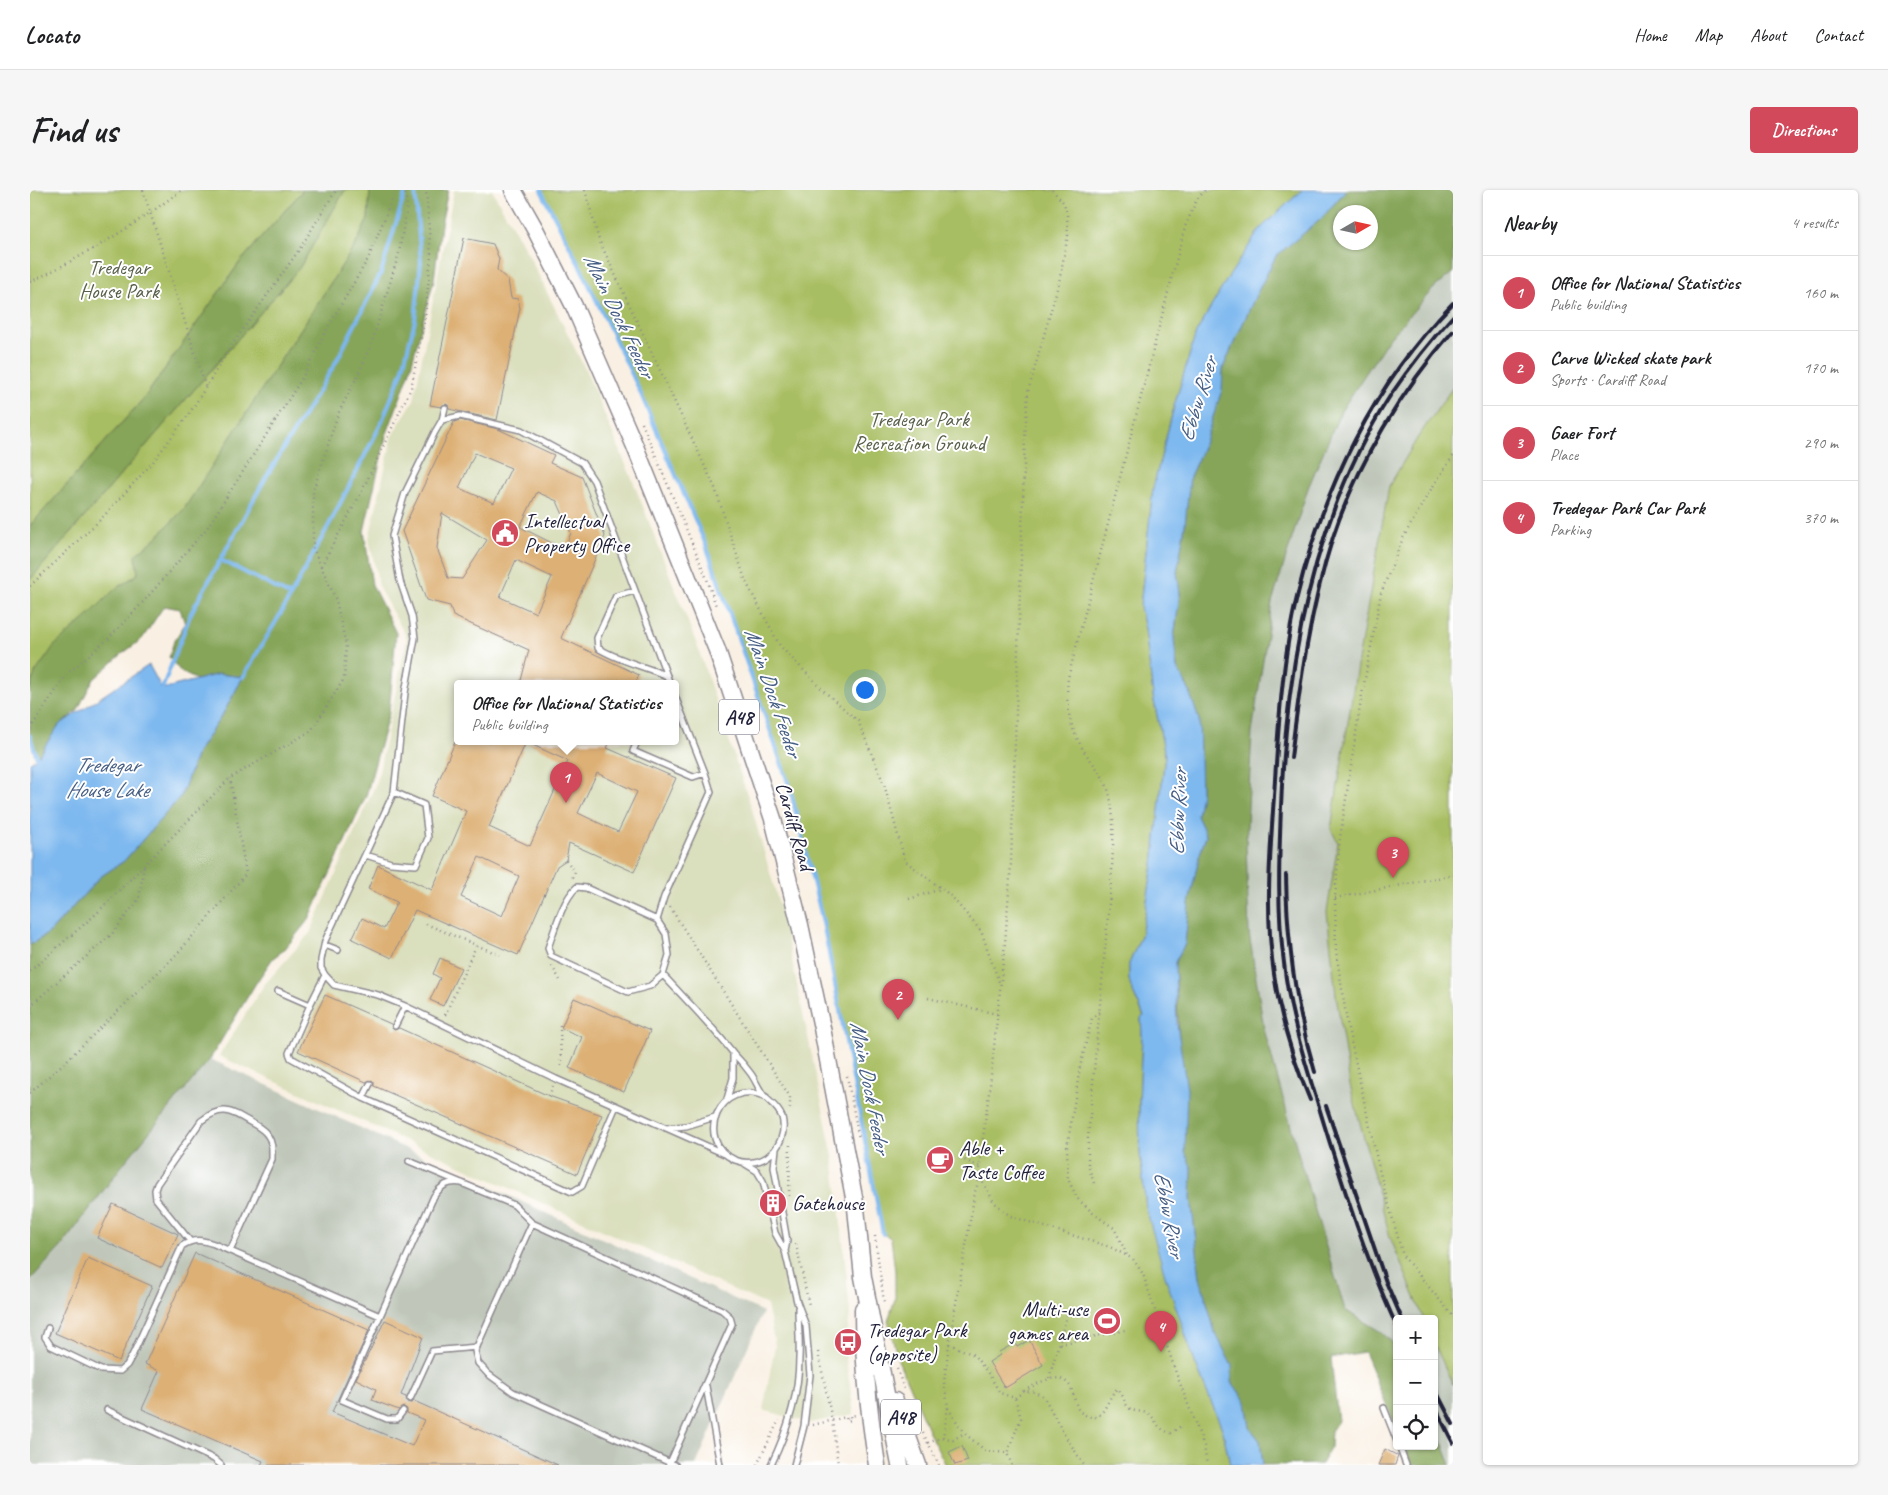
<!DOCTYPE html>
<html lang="en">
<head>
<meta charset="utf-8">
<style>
  :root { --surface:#fff; --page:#f6f6f6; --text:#202124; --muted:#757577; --line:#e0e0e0; --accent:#d1495b }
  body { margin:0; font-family:Caveat,sans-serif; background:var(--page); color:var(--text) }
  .controls { position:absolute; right:15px; bottom:15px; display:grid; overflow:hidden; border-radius:5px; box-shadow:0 1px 4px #0004 }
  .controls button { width:45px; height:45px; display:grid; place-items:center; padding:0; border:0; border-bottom:1px solid var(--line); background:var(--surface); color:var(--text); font:25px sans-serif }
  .compass { position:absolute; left:1303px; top:15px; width:45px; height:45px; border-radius:50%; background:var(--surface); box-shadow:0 1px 4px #0004; rotate:81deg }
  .you { position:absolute; left:834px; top:499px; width:18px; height:18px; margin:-12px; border:4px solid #fff; border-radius:50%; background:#1a73e8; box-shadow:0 0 0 8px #1a73e833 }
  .badge { display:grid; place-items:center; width:32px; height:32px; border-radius:50%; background:var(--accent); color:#fff; font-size:16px; font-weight:700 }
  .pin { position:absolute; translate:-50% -41px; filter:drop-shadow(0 1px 2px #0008) }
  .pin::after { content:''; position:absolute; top:26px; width:18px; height:15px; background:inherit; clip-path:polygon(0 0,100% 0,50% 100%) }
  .popup { position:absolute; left:424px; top:490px; width:225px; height:65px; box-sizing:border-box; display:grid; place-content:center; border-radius:5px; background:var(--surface); filter:drop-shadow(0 1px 4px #0005); font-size:16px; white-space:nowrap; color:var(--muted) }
  .popup b { font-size:19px; color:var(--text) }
  .popup::after { content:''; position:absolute; left:50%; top:100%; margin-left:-10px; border:10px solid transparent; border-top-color:var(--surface) }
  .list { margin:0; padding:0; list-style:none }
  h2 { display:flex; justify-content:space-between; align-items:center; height:65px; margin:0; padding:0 20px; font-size:21px }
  h2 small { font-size:16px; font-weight:400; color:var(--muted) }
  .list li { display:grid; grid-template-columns:32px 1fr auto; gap:15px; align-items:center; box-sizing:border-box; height:75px; padding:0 20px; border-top:1px solid var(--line) }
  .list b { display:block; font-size:19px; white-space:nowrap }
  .list p { margin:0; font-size:16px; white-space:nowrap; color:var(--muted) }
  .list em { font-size:16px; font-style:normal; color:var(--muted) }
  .icon { flex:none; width:28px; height:28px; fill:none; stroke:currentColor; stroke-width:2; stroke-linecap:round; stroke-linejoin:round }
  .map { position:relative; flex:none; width:1423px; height:1275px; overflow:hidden; border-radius:5px }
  header { display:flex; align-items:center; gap:30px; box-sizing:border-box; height:70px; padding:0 25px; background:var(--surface); border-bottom:1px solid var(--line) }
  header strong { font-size:24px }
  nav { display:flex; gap:28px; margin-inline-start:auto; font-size:18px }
  .intro { display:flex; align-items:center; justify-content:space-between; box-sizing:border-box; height:120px; padding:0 30px }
  h1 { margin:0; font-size:35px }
  .button { padding:12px 22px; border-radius:5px; background:var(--accent); color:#fff; font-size:18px; font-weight:700 }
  main { display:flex; gap:30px; padding:0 30px }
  aside { flex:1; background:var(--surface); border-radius:5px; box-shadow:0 1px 4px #0004 }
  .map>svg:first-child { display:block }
  .built { fill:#dadfbd; fill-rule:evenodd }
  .industrial { fill:#c0c7ba }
  .green { fill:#a8be62; stroke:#65704e }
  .forest { fill:#86a558; stroke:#54644a; fill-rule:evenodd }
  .water { fill:#7db8ef; stroke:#506d95 }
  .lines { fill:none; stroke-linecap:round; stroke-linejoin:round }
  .stream { stroke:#7db8ef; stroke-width:4 }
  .building { fill:#ddb075; fill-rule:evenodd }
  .service-casing { stroke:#8e898f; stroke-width:8 }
  .primary-casing { stroke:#8e898f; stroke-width:19 }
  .path { stroke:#8e898f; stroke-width:2.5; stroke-dasharray:1 4; stroke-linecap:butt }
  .service { stroke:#fff; stroke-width:5 }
  .primary { stroke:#fff; stroke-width:16 }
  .rail { stroke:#22223b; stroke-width:4 }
  .labels { text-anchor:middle; stroke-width:4; stroke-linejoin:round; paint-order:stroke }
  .shield { fill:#fff; stroke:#646476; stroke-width:1 }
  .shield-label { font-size:20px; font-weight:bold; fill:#22223b }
  .park-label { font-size:21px; fill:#58604b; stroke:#fff }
  .poi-label { font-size:21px; fill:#22223b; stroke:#fff; text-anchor:start }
  .street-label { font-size:21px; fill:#22223b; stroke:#fff }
  .water-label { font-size:22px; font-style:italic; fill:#465e83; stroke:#fff }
</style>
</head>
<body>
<header>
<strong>Locato</strong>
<nav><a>Home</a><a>Map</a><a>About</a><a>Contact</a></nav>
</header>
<div class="intro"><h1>Find us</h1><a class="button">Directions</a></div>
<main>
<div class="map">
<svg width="1423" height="1275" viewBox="0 0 1423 1275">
  <rect width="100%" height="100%" fill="#fff"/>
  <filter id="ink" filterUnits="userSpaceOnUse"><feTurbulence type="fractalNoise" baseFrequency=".02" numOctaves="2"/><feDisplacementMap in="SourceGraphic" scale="10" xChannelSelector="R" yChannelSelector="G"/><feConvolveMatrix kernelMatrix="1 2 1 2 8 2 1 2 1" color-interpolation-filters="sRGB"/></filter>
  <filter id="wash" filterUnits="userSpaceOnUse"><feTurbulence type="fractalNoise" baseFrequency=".0096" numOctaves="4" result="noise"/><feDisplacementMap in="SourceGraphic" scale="20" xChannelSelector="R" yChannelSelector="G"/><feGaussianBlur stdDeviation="1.12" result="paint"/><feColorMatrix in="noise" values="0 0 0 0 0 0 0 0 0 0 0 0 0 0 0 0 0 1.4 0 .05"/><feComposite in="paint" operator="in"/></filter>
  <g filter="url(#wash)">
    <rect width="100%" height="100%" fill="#f9f0e3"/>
    <path class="built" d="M424 0H462L498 64 555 179 603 291 667 455 721 616 753 728 803 966 813 1051 820 1123 815 1162 824 1224 780 1233 733 1220 745 1156 737 1115 189 866 234 795 280 743 347 591 377 448 350 400 339 349 363 244 384 210ZM427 494H645V552H427Z"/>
    <path class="industrial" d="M1423 82V197L1388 247 1326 482 1301 639 1308 653 1297 722 1306 805 1320 895 1360 1047 1394 1129H1367V1230L1315 1120 1272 977 1234 839 1219 743 1216 655 1222 542 1242 412 1278 298 1311 221 1359 148 1403 99Z
      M180 869 733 1122 666 1275H5L0 1271V1090L31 1057 94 973Z
      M1404 1153 1423 1195V1275H1387L1404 1256Z"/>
    <path class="green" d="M0 0H273L210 72 115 207 0 336Z
      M315 0H340L338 29 326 54 154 319 126 348 106 365 108 384 85 399 56 428 0 499V390L270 77Z
      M511 0H1272L1230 39 1196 91 1166 143 1145 213 1123 298 1110 417 1115 439 1123 506 1135 565 1123 675 1114 729 1111 746 1099 774V789L1101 798 1114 827 1111 828 1112 845 1109 913 1110 963 1116 1018 1166 1175 1193 1241 1200 1275H916L903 1251 868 1170 858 1131 865 1109V1081L861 1048 853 1044 793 732 760 598 676 355 607 195 551 78Z
      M1423 197V1195L1404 1153V1129H1394L1360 1047 1320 895 1306 805 1297 722 1308 653 1301 639 1326 482 1359 296 1388 247Z"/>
    <path class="forest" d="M273 0H315L270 77 0 390V336L115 207 210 72Z
      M340 0H418L411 35 404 90 379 184 356 246 334 341 342 395 366 443 359 523 336 606 279 729 254 760 243 768 226 793 180 869 94 973 31 1057 0 1090V755L20 742 70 687 94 671 151 606 167 563 194 522 213 487 189 484 167 490 151 482 139 467 144 451 155 434 150 419 134 416 112 449 92 464 63 490 47 521 29 535 7 568 0 546V499L5 483 24 456 56 428 85 399 108 384 105 365 126 348 154 319 326 54 338 29Z
      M1316 0H1423V82L1403 99 1359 148 1311 221 1278 298 1242 412 1222 542 1216 655 1219 743 1234 839 1272 977 1315 1120 1351 1142 1367 1157V1240L1334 1162 1301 1168 1308 1231 1301 1241 1300 1258 1291 1274 1233 1275 1230 1251 1220 1238 1216 1212 1202 1192 1201 1176 1185 1142 1170 1088 1161 1008 1162 980 1155 962 1145 772 1155 754 1159 713 1169 667 1176 645 1167 626 1171 603 1169 530 1158 498 1147 478 1144 448 1150 404 1147 382 1155 335 1160 286 1172 260 1192 200 1193 178 1202 157 1226 105 1246 66 1291 29ZM1310 22H1340V52H1310Z
      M1404 1232 1421 1275H1381L1374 1256H1404Z"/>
    <path class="water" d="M1272 0H1316L1291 29 1246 66 1226 105 1202 157 1193 178 1192 200 1172 260 1160 286 1155 335 1147 382 1150 404 1144 448 1147 478 1158 498 1169 530 1171 603 1167 626 1176 645 1169 667 1159 713 1155 754 1145 772 1147 834 1157 900 1155 962 1162 979 1161 1008 1170 1088 1185 1142 1202 1176V1192L1216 1212 1220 1238 1230 1251 1233 1275H1200L1193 1241 1166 1175 1136 1089 1116 1018 1110 963 1109 913 1112 845 1111 828 1114 826 1101 798 1099 789V774L1111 746 1114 729 1123 675 1135 565 1123 506 1115 439 1110 417 1123 298 1145 213 1166 143 1196 91 1230 39Z
      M119 475 132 499 189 484 213 487 194 522 167 563 151 606 94 671 70 687 20 742 0 755V572L7 568 29 535Z"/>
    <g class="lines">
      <path class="stream" d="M511 0 551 78 607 195 676 355 760 598 793 732 853 1044
        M191 370 261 406
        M213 487 254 418 301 331 350 236 372 182 385 130 391 72 385 0
        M132 499 161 423 235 289 306 172 351 83 376 0
        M0 546 7 568"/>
    </g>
    <g id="blocks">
      <path class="building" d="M434 48 463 54 469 69 467 80 478 90 481 108 488 109 490 118 467 230 419 219 418 215 416 214 411 217 400 215Z
        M430 230 468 239 524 265 520 273 552 287 575 346 531 448 609 485 605 494H490L499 460 423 426 420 416 396 410 372 341 424 232ZM445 263 481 278 464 313 429 298ZM507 302 527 311 541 343 534 359 490 337ZM412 323 457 350 432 389 418 388 407 358ZM486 370 522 387 506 423 470 407Z
        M425 552H580L577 558 646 588 604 682 539 653 536 670 527 676 488 765 385 720 362 768 322 749 332 728 354 739 367 712 338 699 348 675 402 700 436 621 402 606ZM496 552 538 571 500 656 459 637ZM567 583 607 602 588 642 548 623ZM449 667 489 686 472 726 431 707Z
        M410 768 431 778 413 816 400 810 410 788 403 784Z
        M295 805 361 834 364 840 369 838 519 906 572 925 547 984 344 896V892L342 890 336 892 268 861Z
        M544 808 620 841 594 902 539 878 552 847 531 838Z
        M83 1014 148 1044 132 1078 67 1048Z
        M165 1063 339 1140 302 1222 382 1256 394 1230 377 1223V1219L374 1217 369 1220 342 1210 346 1199 326 1189 355 1130 393 1147 371 1205 376 1207 377 1212 381 1213 384 1211 528 1275H231L233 1271 112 1219 129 1181 115 1174Z
        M58 1068 122 1096 89 1171 25 1143Z
        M999 1150 1013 1175 975 1198 959 1172 970 1165 969 1162 985 1153 987 1157Z
        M932 1256 938 1271 925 1275 919 1262Z
        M1355 1259 1368 1266 1365 1275H1348Z"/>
    </g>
  </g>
  <g filter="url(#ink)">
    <use href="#blocks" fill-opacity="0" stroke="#8e898f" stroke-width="1"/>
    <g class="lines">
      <defs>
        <path id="service" d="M412 230 415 218
          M605 401 586 406 567 448 568 458C589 471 614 476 637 486
          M640 494 564 291 552 273 491 240 430 226 412 230 405 242 375 303 362 346 370 391 382 426 385 448 375 503 364 602 295 751 291 770V778L295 785 304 795 348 805 375 816 526 889 697 965
          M607 552 603 561 663 587 675 583
          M336 665 361 673 386 675 398 648 394 615 364 602
          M547 697 556 698 627 730 636 744 639 765 633 785 620 796 598 802 521 766 518 758C524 741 533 709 547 697Z
          M627 730 634 707 681 602 675 583 645 506
          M295 755 308 760
          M633 785C657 811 682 836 704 864 710 870 716 877 721 884 726 891 729 900 735 907 742 914 748 917 752 927 756 942 750 958 737 967 728 973 715 974 705 970 662 951 690 886 736 907
          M248 801 280 815 259 863 261 868 333 908 542 1002 552 996 586 916
          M280 815 295 785
          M365 836 375 816
          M333 908 340 894
          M697 909 703 888V863
          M636 938 656 936 685 927
          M746 959 744 977 757 1051 755 1061
          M379 971 484 1015 502 1033 692 1120 700 1127 702 1134 639 1275
          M714 973 727 981 733 991 745 1043 755 1061 767 1112 776 1136 780 1185 774 1236 764 1275
          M502 1033 445 1161 448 1173 458 1184 483 1202 645 1275
          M160 1051 126 1009 125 1000 127 994 171 931C191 915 200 920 220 932 227 936 234 939 238 946 243 953 242 961 242 969L200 1061
          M350 1126 312 1210 357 1229H367L373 1221
          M18 1138 15 1147 21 1156 71 1180 90 1181 97 1175 103 1164 152 1056C164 1048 172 1050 184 1054L350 1126 404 1006C412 995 418 991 432 993
          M676 1196 690 1275
          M380 1209 402 1161 447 1157
          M1354 1218 1367 1251
          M77 1220 184 1269 191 1275
          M1369 1256 1376 1275
          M741 1275C757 1242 769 1205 769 1168 770 1151 768 1134 768 1118"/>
        <path id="primary" d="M483 0 505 39 544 116 604 254 687 460 743 629 770 735 792 838 826 1018 833 1087 870 1275
          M833 1119C833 1172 839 1223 847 1275
          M865 1211 888 1275"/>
      </defs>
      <use href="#service" class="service-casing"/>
      <use href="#primary" class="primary-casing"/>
      <path class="path" d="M113 0 176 198
        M555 0 569 50 685 298 716 392 750 456 795 502 828 531 854 594 875 671 920 705 951 741 970 795
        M1022 0 1034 13 1037 25 1038 45 1029 92 998 202 995 247 981 674 975 753 960 895 950 971V987L964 1012 980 1026 1080 1057 1103 1069 1113 1084 1146 1183 1174 1256 1177 1275
        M0 92C53 67 105 35 152 0
        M612 233 677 389 686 416
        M1423 266 1398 304 1373 348 1351 403 1331 510 1310 648 1305 708 1306 761 1318 838 1350 983 1373 1066 1423 1126
        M291 376 330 305 381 198 395 127 401 66 396 0
        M0 396 71 329 123 272 161 221 202 155 269 60 306 0
        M0 539 37 484 78 449 115 410 177 338 271 190 298 137 338 69 366 0
        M536 670 545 682 541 691
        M1305 708 1423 685
        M879 709 911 699
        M640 717 760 907V921
        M396 734 470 765
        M522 776 530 790
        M0 781 66 724 200 588 281 541 314 489 316 455 306 410 283 358V301L308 224 330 181 344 146 369 63 377 16 375 0
        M898 808 967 824
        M0 816 82 744 109 709 114 675
        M1069 822 1062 828 1050 877 1037 958 1038 989 1047 1008 1064 1024 1084 1038 1097 1065
        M415 825 446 756
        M530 835 531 879
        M817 886 829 949
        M0 903 32 875 147 764 216 684 200 588
        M519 906 523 896
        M930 968 950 977
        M1064 993 1058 975V948L1082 680C1083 653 1086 623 1077 596 1072 584 1064 575 1056 564 1040 540 1035 517 1038 488L1155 37 1167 9 1175 0
        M759 1006 760 952
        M845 1046 854 1112
        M766 1054 779 1115
        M817 1154 818 1162
        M919 1154 944 1165 960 1186 970 1203 985 1208 991 1228 977 1263 982 1275
        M1030 1154 1095 1140
        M788 1162 802 1230 808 1275
        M867 1179 874 1199
        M1019 1188 1037 1125
        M994 1201C1007 1194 1030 1178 1041 1198 1044 1205 1045 1214 1049 1221 1075 1240 1074 1210 1087 1199 1094 1204 1093 1212 1099 1218 1105 1223 1112 1220 1118 1224 1127 1228 1125 1239 1141 1243L1151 1236
        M985 1208 994 1201 1005 1202 1014 1207 1034 1244 1054 1275
        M918 1218 934 1243
        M783 1235 816 1227 817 1231 821 1230 820 1226 827 1225
        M893 1243 909 1275
        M913 1247 923 1250 934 1243 956 1261 977 1263
        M898 1253 913 1247 918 1217 914 1192 919 1154 945 1002 950 987
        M727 1275 749 1230"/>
      <use href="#service" class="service"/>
      <use href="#primary" class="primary"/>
      <path class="rail" d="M1261 568C1270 493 1280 419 1303 347 1327 274 1373 198 1423 141
        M1256 685C1257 751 1266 819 1285 882
        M1280 910C1263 870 1250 828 1244 784 1235 725 1240 665 1244 606 1248 542 1252 468 1267 407 1293 299 1344 193 1423 113
        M1296 916 1356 1092 1372 1129
        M1367 1137C1337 1072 1315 1002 1294 934 1278 881 1260 829 1254 773 1247 721 1249 669 1251 617 1256 476 1282 327 1360 206 1379 178 1400 151 1423 126
        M1404 1197 1423 1234
        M1404 1215 1423 1253"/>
    </g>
  </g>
  <defs>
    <symbol id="civic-disc" viewBox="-11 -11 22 22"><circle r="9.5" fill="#d1495b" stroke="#fff"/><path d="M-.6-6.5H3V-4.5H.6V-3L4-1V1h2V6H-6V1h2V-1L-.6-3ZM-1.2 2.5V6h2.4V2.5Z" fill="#fff"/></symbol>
    <symbol id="cafe-disc" viewBox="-11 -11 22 22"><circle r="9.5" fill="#d1495b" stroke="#fff"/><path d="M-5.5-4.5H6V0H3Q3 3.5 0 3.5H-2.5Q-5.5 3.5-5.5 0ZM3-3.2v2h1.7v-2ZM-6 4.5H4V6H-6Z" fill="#fff"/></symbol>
    <symbol id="building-disc" viewBox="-11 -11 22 22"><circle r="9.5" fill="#d1495b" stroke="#fff"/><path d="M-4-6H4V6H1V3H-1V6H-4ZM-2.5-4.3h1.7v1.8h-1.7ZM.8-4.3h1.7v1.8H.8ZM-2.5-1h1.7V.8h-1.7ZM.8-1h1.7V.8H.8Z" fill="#fff"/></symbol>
    <symbol id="stadium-disc" viewBox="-11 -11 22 22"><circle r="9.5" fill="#d1495b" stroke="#fff"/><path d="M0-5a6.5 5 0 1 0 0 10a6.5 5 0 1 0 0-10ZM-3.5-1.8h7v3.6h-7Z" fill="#fff"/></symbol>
    <symbol id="bus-disc" viewBox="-11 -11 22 22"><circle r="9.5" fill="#d1495b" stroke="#fff"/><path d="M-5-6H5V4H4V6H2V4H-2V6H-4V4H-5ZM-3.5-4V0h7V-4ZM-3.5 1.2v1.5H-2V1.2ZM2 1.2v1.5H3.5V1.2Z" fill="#fff"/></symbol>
  </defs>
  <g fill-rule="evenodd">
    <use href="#civic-disc" x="459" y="327" width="32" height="32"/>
    <use href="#cafe-disc" x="894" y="954" width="32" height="32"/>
    <use href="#building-disc" x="727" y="997" width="32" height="32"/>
    <use href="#stadium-disc" x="1061" y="1115" width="32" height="32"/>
    <use href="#bus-disc" x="802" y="1136" width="32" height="32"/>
  </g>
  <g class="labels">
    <g class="shield">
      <rect x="689" y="509.5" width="40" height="35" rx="4"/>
      <rect x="851" y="1209.5" width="40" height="35" rx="4"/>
    </g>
    <g class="shield-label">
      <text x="709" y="534">A48</text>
      <text x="871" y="1234">A48</text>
    </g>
    <g class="park-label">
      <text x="89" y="84">Tredegar<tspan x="89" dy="24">House Park</tspan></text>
      <text x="889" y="236">Tredegar Park<tspan x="889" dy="24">Recreation Ground</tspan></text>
    </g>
    <g class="poi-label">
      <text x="494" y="338">Intellectual<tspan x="494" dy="24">Property Office</tspan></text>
      <text x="929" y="965">Able +<tspan x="929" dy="24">Taste Coffee</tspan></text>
      <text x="762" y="1020">Gatehouse</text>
      <text x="1058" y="1126" text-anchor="end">Multi-use<tspan x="1058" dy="24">games area</tspan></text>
      <text x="837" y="1147">Tredegar Park<tspan x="837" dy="24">(opposite)</tspan></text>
    </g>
    <g class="street-label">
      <text transform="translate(765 636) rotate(74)" y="7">Cardiff Road</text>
    </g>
    <g class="water-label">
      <text transform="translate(590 125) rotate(64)" y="8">Main Dock Feeder</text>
      <text transform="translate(1167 209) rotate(-73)" y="8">Ebbw River</text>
      <text transform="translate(744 502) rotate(71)" y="8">Main Dock Feeder</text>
      <text x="77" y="582">Tredegar<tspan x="77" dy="25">House Lake</tspan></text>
      <text transform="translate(1147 622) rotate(-88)" y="8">Ebbw River</text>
      <text transform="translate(841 897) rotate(79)" y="8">Main Dock Feeder</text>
      <text transform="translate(1140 1024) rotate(79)" y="8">Ebbw River</text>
    </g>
  </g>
</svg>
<div class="controls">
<button>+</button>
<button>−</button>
<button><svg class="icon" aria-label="locate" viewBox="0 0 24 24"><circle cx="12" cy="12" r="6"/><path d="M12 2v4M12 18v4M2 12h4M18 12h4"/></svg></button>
</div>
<svg class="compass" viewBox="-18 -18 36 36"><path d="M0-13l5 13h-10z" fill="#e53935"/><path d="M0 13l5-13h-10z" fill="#757577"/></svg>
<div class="you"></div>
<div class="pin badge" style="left:536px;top:613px">1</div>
<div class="popup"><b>Office for National Statistics</b>Public building</div>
<div class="pin badge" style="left:868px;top:830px">2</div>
<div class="pin badge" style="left:1363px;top:688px">3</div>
<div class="pin badge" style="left:1131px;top:1162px">4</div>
</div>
<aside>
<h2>Nearby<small>4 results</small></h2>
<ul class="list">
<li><span class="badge">1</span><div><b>Office for National Statistics</b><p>Public building</p></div><em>160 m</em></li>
<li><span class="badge">2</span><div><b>Carve Wicked skate park</b><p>Sports · Cardiff Road</p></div><em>170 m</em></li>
<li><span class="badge">3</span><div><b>Gaer Fort</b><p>Place</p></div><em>290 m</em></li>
<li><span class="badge">4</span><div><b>Tredegar Park Car Park</b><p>Parking</p></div><em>370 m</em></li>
</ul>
</aside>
</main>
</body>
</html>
